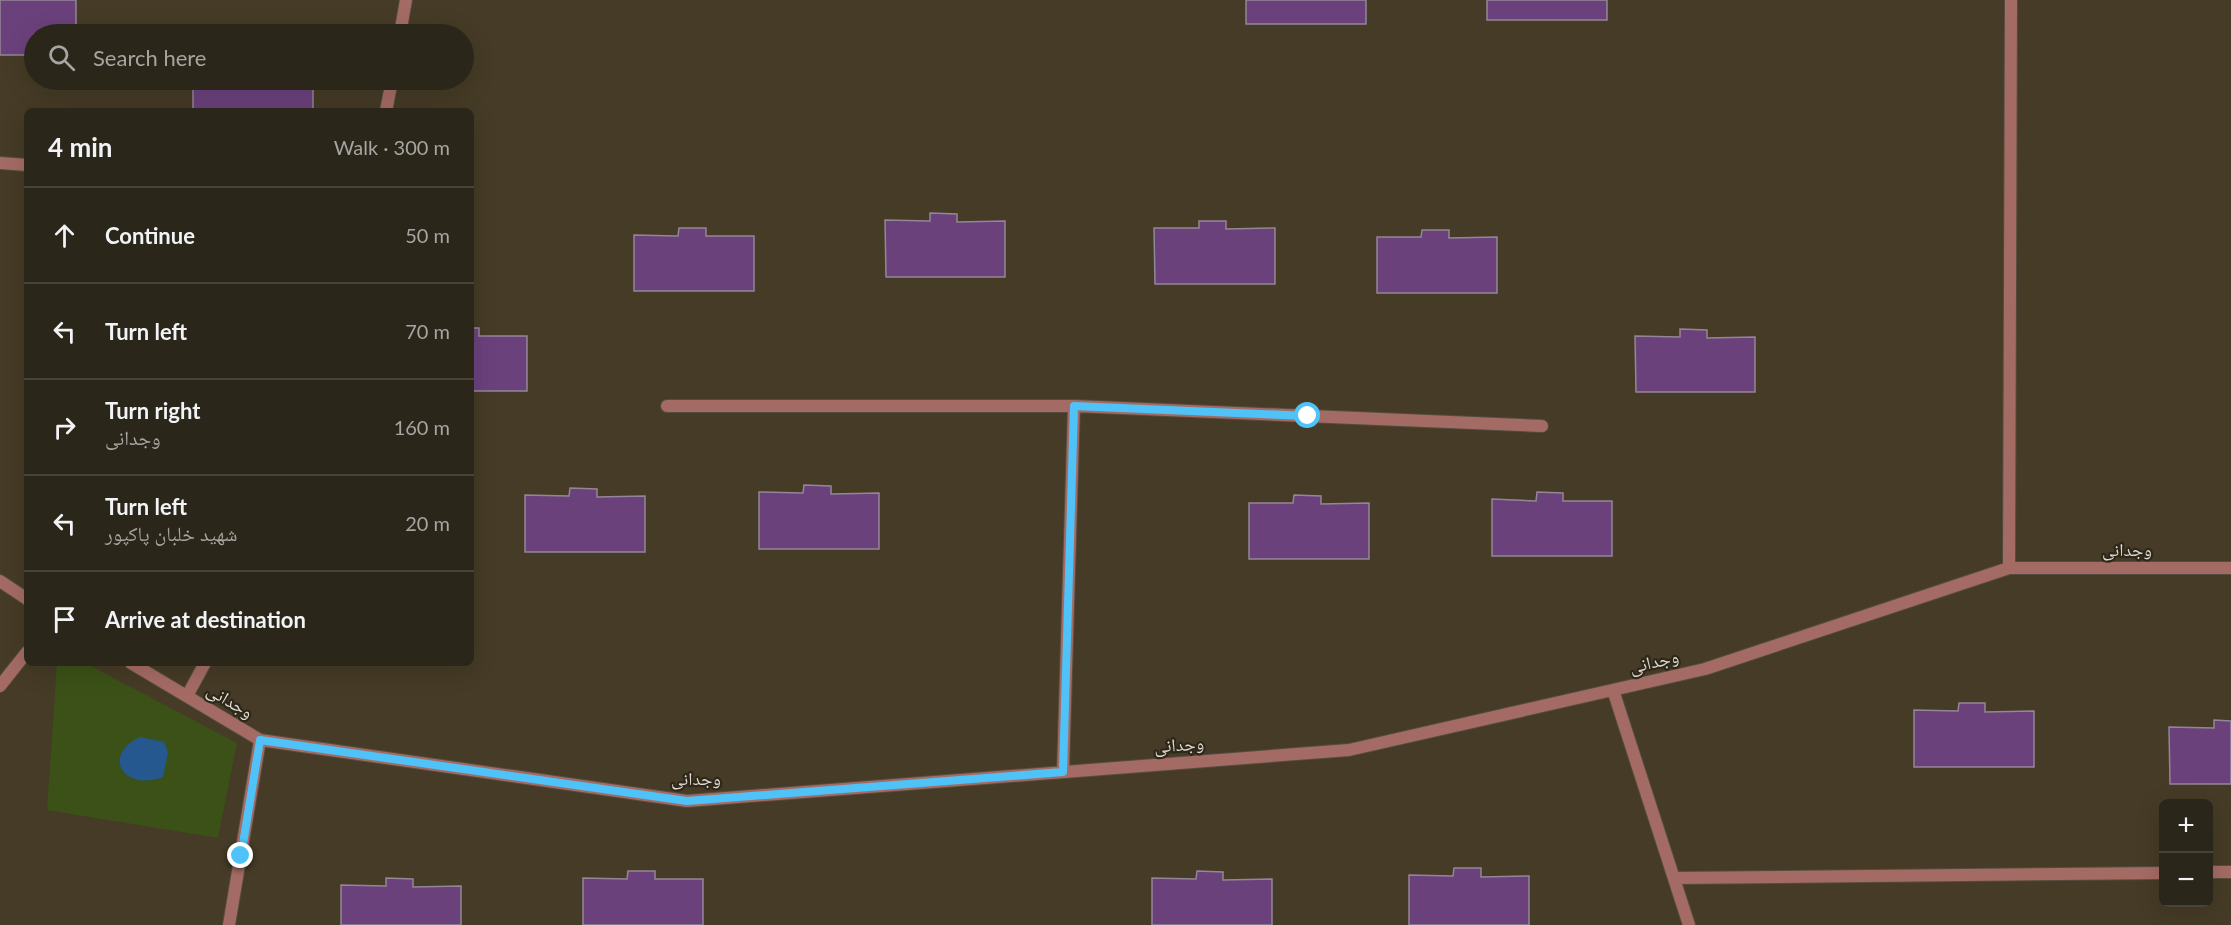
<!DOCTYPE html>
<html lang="en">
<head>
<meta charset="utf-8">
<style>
  :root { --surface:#2b261a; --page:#373227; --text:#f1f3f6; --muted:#a6a5a2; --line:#474339 }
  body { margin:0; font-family:Lato,"Noto Naskh Arabic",sans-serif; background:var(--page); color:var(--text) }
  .controls { position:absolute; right:18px; bottom:18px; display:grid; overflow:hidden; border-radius:9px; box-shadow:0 6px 24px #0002 }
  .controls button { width:54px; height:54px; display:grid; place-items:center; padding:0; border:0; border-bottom:2px solid var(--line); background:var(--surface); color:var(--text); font:30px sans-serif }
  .stop { position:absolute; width:18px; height:18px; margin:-14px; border:4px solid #4fc3f7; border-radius:50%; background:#fff }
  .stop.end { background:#4fc3f7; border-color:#fff; box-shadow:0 2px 6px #0008 }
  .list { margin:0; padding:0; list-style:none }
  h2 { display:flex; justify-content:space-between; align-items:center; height:78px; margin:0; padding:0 24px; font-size:26px }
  h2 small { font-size:20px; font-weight:400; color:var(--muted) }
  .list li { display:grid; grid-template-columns:39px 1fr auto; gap:18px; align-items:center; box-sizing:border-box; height:96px; padding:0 24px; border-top:2px solid var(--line) }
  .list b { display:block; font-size:22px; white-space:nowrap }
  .list p { margin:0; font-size:20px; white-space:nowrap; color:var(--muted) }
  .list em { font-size:20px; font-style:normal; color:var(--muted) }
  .icon { flex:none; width:33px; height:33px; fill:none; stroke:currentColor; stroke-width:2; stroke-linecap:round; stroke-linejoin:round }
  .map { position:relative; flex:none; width:2231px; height:925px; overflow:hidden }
  .search { position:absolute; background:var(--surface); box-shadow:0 6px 24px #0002; left:24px; top:24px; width:450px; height:66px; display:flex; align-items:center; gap:15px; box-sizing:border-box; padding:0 21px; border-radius:33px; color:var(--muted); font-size:22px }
  .panel { position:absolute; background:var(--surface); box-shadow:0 6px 24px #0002; left:24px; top:108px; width:450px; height:558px; border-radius:9px }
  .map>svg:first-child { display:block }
  .built { fill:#453b26; fill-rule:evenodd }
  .green { fill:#3b5117 }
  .water { fill:#25588e }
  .building { fill:#6b417c; stroke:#928797; stroke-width:1.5 }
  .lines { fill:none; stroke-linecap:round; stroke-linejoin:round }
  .minor-casing { stroke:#544d3f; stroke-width:14 }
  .minor { stroke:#a46b64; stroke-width:12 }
  .route { stroke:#4fc3f7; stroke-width:8 }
  .labels { text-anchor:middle; stroke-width:4.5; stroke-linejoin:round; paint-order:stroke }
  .street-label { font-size:18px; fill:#dfdbd2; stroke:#2f281a }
</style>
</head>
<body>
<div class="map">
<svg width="2231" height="925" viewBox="0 0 2231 925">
  <rect width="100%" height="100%" fill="#393223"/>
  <path class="built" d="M0 0H2231V925H0ZM34 34H464V80H34ZM27 111H471V663H27ZM2164 804H2208V902H2164Z"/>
  <path class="green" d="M57 663H85L237 743 218 838 47 810Z"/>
  <path class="water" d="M140 737 164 742 168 752 163 777C123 792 101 755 140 737Z"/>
  <path class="building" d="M0 0H76V34H34V55H0Z
    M1246 0H1366V24H1246Z
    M1487 0H1607V20H1487Z
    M238 80H265V85H313V111H193V84L237 85Z
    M930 213 957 214V222L1005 221V277H886L885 220 930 221Z
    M1199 221H1226V229L1275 228V284H1155L1154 228H1199Z
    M679 228H706V236H754V291H634V235L678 236Z
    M1422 230H1449V238L1497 237V293H1377V237H1421Z
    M471 328H479V336H527V391H471Z
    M1680 329 1707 330V338L1755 337V392H1636L1635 336 1680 337Z
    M804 485 831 486V494L879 493V549H759V492L803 493Z
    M570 488 597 489V497L645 496V552H525V495L569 496Z
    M1537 492 1563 493V501H1612V556H1492V499L1536 501Z
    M1294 495 1321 496V504L1369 503V559H1249V503H1293Z
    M1959 703H1985V712L2034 711V767H1914V710L1958 711Z
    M2214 720 2231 721V784H2170L2169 727 2214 728Z
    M1454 868H1481V877L1529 876V925H1409V875L1453 876Z
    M628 871H655V879H703V925H583V878L627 879Z
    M1197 871 1223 872V880L1272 879V925H1152V878L1196 879Z
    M386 878 413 879V887L461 886V925H341V885L386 886Z"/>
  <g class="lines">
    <defs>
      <path id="minor" d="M400 34 406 0
        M386 111 392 80
        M0 163 27 165
        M667 406H1074L1542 426
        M2009 568 2011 0
        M0 581 27 599
        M131 663 260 740 687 801 1349 750 1705 669 2009 568H2231
        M0 686 27 652
        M1613 690 1689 925
        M187 696 205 663
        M1063 772 1074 406
        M2208 872H2231
        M1674 878 2164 873
        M229 925 260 740"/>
    </defs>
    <use href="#minor" class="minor-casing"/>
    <use href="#minor" class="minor"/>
  </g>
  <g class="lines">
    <path class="route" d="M241 856 260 740 687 801 1063 772 1074 406 1308 416"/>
  </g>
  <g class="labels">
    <g class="street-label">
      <text x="2127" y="556">وجدانی</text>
      <text transform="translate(1654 662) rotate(-13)" y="6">وجدانی</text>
      <text transform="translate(230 701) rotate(31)" y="6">وجدانی</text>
      <text transform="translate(1179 745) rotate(-4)" y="6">وجدانی</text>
      <text x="696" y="785">وجدانی</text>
    </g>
  </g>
</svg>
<div class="controls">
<button>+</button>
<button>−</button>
</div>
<div class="stop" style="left:1308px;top:416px"></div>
<div class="stop end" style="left:241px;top:856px"></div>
<div class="search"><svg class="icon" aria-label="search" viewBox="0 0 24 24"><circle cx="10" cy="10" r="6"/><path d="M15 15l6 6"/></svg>Search here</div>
<section class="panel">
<h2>4 min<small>Walk · 300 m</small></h2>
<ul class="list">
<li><svg class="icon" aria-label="ahead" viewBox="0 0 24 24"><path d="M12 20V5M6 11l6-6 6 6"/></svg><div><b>Continue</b></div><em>50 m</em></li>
<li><svg class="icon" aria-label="left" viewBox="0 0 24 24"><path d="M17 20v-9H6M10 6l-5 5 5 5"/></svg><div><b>Turn left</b></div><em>70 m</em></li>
<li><svg class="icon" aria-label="right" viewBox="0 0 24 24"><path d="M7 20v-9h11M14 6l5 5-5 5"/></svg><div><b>Turn right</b><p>وجدانی</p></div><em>160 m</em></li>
<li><svg class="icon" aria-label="left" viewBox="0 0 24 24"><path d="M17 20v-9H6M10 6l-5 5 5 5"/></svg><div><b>Turn left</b><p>شهید خلبان پاکپور</p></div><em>20 m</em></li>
<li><svg class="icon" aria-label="arrive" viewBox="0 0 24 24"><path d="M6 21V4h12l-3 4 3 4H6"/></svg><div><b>Arrive at destination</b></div></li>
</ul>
</section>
</div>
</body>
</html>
